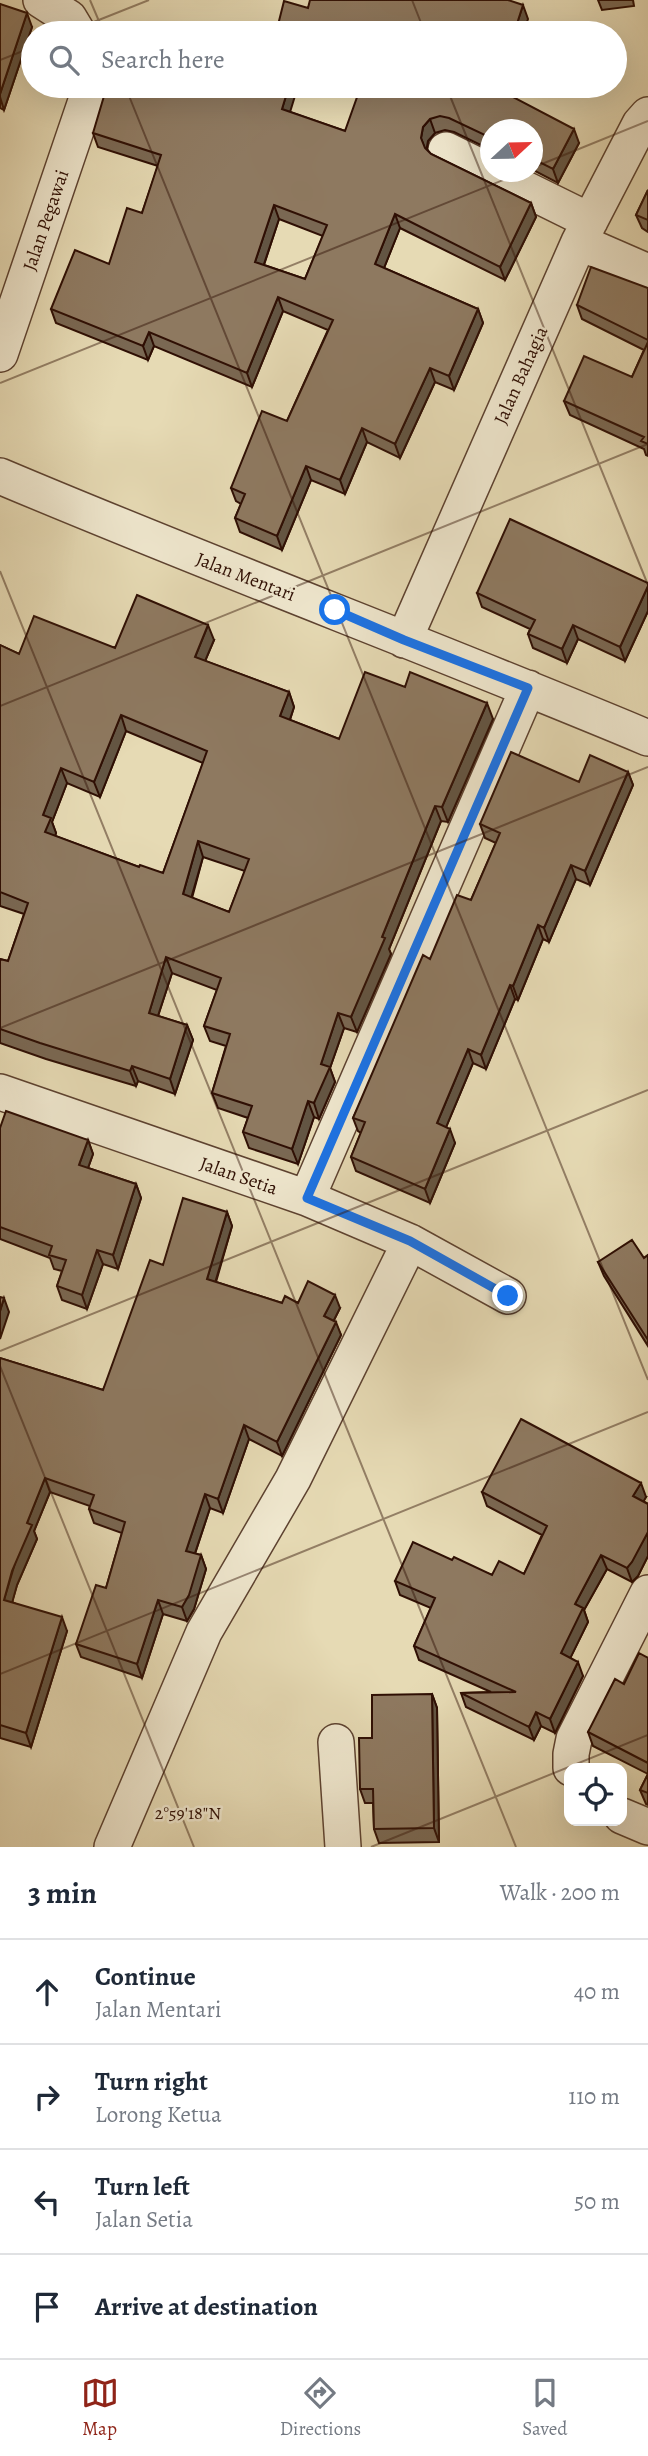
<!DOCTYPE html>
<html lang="en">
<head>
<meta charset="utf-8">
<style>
  :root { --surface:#fff; --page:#f2f2f3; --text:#1f2937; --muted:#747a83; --line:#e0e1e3; --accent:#8f2418 }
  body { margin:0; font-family:Alegreya,serif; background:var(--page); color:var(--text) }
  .controls { position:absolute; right:21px; bottom:21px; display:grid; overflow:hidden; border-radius:14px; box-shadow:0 7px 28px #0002 }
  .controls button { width:63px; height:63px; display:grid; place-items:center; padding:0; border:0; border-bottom:2px solid var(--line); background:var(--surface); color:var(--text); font:35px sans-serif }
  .compass { position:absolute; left:480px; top:119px; width:63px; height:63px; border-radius:50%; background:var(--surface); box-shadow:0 7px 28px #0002; rotate:68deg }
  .stop { position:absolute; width:21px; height:21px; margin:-16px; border:5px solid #1a73e8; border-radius:50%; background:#fff }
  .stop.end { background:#1a73e8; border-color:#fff; box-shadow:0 2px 7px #0008 }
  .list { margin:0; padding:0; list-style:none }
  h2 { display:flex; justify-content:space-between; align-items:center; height:91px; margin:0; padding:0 28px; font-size:30px }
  h2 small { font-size:23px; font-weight:400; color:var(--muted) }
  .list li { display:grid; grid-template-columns:46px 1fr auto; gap:21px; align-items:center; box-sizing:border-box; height:105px; padding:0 28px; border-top:2px solid var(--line) }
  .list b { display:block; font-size:26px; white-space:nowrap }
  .list p { margin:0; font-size:23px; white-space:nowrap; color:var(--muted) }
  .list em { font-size:23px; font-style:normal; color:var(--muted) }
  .icon { flex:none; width:38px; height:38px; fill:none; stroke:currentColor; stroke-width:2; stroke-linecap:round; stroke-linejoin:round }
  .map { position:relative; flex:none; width:648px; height:1847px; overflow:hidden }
  .search { position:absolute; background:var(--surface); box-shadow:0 7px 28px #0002; left:21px; right:21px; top:21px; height:77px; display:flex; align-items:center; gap:18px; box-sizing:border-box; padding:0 24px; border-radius:38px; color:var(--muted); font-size:26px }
  .sheet { height:511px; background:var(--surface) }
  nav { display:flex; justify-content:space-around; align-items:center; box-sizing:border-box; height:98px; border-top:2px solid var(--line); background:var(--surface); font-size:19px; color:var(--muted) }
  nav a { display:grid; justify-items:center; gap:4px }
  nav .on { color:var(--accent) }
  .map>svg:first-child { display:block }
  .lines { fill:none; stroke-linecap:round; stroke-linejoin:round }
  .minor-casing { stroke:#5d4230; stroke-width:38 }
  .minor { stroke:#efe7ce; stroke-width:35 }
  .wall { fill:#7a6853; stroke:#2f0f04; stroke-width:2; fill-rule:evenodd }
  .shaded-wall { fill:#635543; stroke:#2f0f04; stroke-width:2 }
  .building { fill:#8e7960; stroke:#2f0f04; stroke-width:2; fill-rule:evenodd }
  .route { stroke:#1a73e8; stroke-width:9 }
  .ticks { fill:none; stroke:#2f0f04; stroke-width:2; stroke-opacity:0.45 }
  .labels { text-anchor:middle; stroke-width:5; stroke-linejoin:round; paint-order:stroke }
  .street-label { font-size:19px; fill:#2f0f04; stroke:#efe7ce }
  .ticks-label { font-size:18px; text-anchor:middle; fill:#2f0f04; stroke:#efe7ce; stroke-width:5; stroke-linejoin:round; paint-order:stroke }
</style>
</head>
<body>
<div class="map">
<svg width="648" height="1847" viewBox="0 0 648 1847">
  <rect width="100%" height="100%" fill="#e6dab4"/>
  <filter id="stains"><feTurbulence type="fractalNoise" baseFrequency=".00286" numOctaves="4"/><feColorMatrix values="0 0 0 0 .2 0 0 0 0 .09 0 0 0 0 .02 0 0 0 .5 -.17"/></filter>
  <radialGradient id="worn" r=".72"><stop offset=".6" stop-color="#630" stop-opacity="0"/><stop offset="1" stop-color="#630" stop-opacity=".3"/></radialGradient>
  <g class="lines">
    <defs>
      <path id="minor" d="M41 0 69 18 78 33
        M446 150 590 221
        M579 242 648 272
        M0 354 86 101 88 86
        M0 476C215 567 433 648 648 738
        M404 640 579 242 640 124 648 115
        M0 1092 307 1198 410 1242 508 1296
        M307 1198 528 688
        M336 1742 343 1847
        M571 1768V1754L574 1739 648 1593
        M622 1816 648 1827
        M112 1847 204 1632 293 1479 410 1242"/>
    </defs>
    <use href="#minor" class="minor-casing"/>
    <use href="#minor" class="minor"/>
  </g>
  <path class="wall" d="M598 0H633L634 6 602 10Z
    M0 4 32 27 4 110 0 108Z
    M504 92 579 143 558 183 533 170V130H491V150L454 132 445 130 435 133 428 141 427 149 431 154 531 203 536 217 505 280 400 228 384 268 478 309 483 323 454 390 435 382 400 458 367 442 345 494 311 480 282 550 240 532 235 518 241 504 236 501 231 488 287 421 328 330 283 311 252 387 154 346 148 360 56 323 51 309 109 264 142 213 158 166 98 147 93 133 290 112 345 131ZM279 219 323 236 305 279 264 265Z
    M648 190V232L642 228 636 215Z
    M648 288V456L646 455 644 449 570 415 564 401 632 377 644 350 582 319 577 305Z
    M648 583V611L625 661 578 639 567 663 533 648 528 634 530 629 482 607 477 593Z
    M214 640 205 661 289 692 294 707 290 720 339 739 405 687 493 719 448 822 441 821 389 949 391 954 357 1032 344 1028 330 1068 335 1082 319 1119 314 1117 298 1164 249 1148 243 1132 248 1118 218 1108 212 1093 226 1046 210 1041 204 1026 217 990 172 973 158 1016 187 1025 193 1040 175 1094 138 1081 136 1086 46 1059 0 1043V959L8 961 24 914 0 906V645L19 654ZM126 731 203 763 163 873 139 867 55 836 56 833 52 822 67 783 100 797ZM203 857 245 871 229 912 192 898Z
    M628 772 633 785 590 885 576 879 549 942 543 939 518 1000 515 999 486 1069 473 1063 446 1127 455 1143 430 1203 356 1171 351 1157 361 1133 358 1131 353 1118 430 959 471 900 496 843 485 838 480 824 579 782Z
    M0 1128 88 1140 93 1154 88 1168 136 1184 141 1198 118 1269 103 1264 87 1309 62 1300 57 1286 62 1271 54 1269 50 1258 0 1239Z
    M227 1212 232 1226 216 1282 282 1303H298L340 1308 334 1320 341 1335 282 1456 249 1439 223 1513 210 1508 195 1554 201 1555 206 1569 194 1609 187 1621 163 1614 142 1678 81 1657 76 1644 106 1588 122 1533 94 1523 89 1509 90 1506 50 1492 34 1531 37 1539 17 1585 12 1602 67 1631 31 1747 0 1738V1358L103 1390 163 1265Z
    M648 1255V1346L604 1276 598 1262 644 1258Z
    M482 1492 646 1497 643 1501 648 1504V1556L638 1576 632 1582 607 1569 584 1610 588 1622 570 1658 583 1676 555 1733 541 1726 534 1740 466 1707 461 1693 491 1692 419 1660 414 1646 431 1608 400 1595 395 1581 452 1560 492 1575 524 1574 542 1535 487 1506Z
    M648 1658V1774L593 1746 588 1732 624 1684Z
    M432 1694 437 1708 439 1842 379 1843 374 1829 373 1803H365L360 1789 372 1738Z
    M648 1774V1805L646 1804 640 1790Z"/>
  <path class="shaded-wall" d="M523 5 528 19 523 33H514Z
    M27 13 32 27 4 110 0 97V94Z
    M289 86H298L287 122 282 109Z
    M496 86H506L501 102 496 88Z
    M430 119 435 133 428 141 426 152 421 138 423 127Z
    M574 129 579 143 558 183 553 169Z
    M531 203 536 217 505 280 500 267Z
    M274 205 279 219 260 276 255 262Z
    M395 214 400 228 380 278 375 264Z
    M278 297 283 311 252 387 247 373Z
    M478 309 483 323 454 390 449 376Z
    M149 332 154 346 148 360 143 346Z
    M430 368 435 382 400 458 395 444Z
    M362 428 367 442 345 494 340 480Z
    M306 466 311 480 282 550 277 536Z
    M648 586V611L625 661 620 647Z
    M208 625 214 640 200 673 195 657Z
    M573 625 578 639 567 663 562 649Z
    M289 692 294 707 286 731 280 716Z
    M487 703 493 719 448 822 442 807Z
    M121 715 126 731 100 797 94 782Z
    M61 768 67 783 52 822 56 833 51 848 45 832 43 815Z
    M628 772 633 785 590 885 585 871Z
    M435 806 441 821 389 949 391 954 357 1032 351 1017 382 937Z
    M198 841 203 857 188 909 183 894Z
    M571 865 576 879 549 942 544 928Z
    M538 925 543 939 518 1000 513 986Z
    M166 957 172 973 154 1028 149 1013Z
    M510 985 515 999 486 1069 481 1055Z
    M338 1013 344 1028 330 1068 335 1082 319 1119 314 1103 321 1064Z
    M187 1025 193 1040 175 1094 170 1079Z
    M468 1049 473 1063 442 1137 437 1123Z
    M132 1066 138 1081 136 1086 130 1071Z
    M308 1101 314 1117 298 1164 292 1149Z
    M450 1129 455 1143 430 1203 425 1189Z
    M88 1140 93 1154 84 1179 79 1165Z
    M136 1184 141 1198 118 1269 113 1255Z
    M227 1212 232 1226 212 1293 207 1279Z
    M97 1250 103 1264 87 1309 82 1295Z
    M335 1295 340 1308 329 1330 324 1316Z
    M4 1298 9 1312 0 1339V1311Z
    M336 1322 341 1335 282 1456 277 1442Z
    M244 1425 249 1439 223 1513 218 1499Z
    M45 1478 50 1492 34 1531 37 1539 17 1585 9 1614 4 1600 27 1523Z
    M641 1483 646 1497 639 1510 633 1496Z
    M205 1494 210 1508 191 1565 186 1551Z
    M648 1532V1556L638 1576 632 1582 627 1568Z
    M201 1555 206 1569 194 1609 187 1621 182 1607Z
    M601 1555 607 1569 584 1610 588 1622 566 1667 561 1653 575 1604Z
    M158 1600 163 1614 142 1678 137 1664Z
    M62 1617 67 1631 31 1747 26 1733Z
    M578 1662 583 1676 555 1733 550 1719Z
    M432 1694 437 1708 439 1842 434 1828Z
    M536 1712 541 1726 534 1740 529 1727Z"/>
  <path class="building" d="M310 0H508L523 5 514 33H276L284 1 308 8Z
    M0 4 27 13 0 94Z
    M199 27 220 33H197Z
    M253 28 270 33H251Z
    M107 86H289L282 109 345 131 361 86H496V88L574 129 553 169 533 159V130H491V138L449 118 440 116 430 119 423 127 421 138 425 148 431 154 531 203 500 267 395 214 375 264 478 309 449 376 430 368 395 444 362 428 340 480 306 466 277 536 235 518 245 494 231 488 262 411 287 421 333 320 278 297 247 373 149 332 143 346 51 309 75 250 109 264 127 208 142 213 161 155 93 133ZM274 205 327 225 305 279 255 262Z
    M648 190V220L636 215Z
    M591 267 648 288V340L577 305Z
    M648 342V444L641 441 644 437 564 401 584 356 632 377Z
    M510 519 648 583V586L620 647 573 625 562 649 528 634 535 620 477 593Z
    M137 595 208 625 195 657 289 692 280 716 339 739 365 672 405 687 410 672 487 703 442 807 435 806 382 937 385 938 351 1017 338 1013 321 1064 330 1067 314 1103 308 1101 292 1149 243 1132 252 1106 212 1093 230 1034 204 1026 221 978 166 957 149 1013 187 1025 170 1079 132 1066 130 1071 40 1043 0 1029V959L8 961 28 903 0 892V645L19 654 34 616 115 648ZM121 715 207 751 163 873 140 865 139 867 45 832 51 818 43 815 61 768 94 782ZM198 841 249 859 229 912 183 894Z
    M511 752 579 782 590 755 628 772 585 871 571 865 544 928 538 925 513 986 510 985 481 1055 468 1049 437 1123 450 1129 425 1189 351 1157 365 1122 353 1118 423 955 430 959 457 895 471 900 500 833 480 824Z
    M6 1111 88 1140 79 1165 136 1184 113 1255 97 1250 82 1295 57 1286 66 1260 49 1255 52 1246 0 1227V1128Z
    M183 1198 227 1212 207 1279 282 1303 285 1296 298 1303 308 1281 335 1295 324 1316 336 1322 277 1442 244 1425 218 1499 205 1494 186 1551 201 1555 189 1595 182 1607 158 1600 137 1664 76 1644 96 1585 106 1588 125 1522 89 1509 94 1495 45 1478 27 1523 32 1525 12 1571 4 1600 62 1617 26 1733 0 1725V1358L103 1390 150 1260 163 1265Z
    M632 1240 644 1258 648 1255V1340L598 1262Z
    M0 1297 4 1298 0 1311Z
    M521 1419 641 1483 633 1496 648 1504V1532L632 1562 627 1568 601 1555 575 1604 583 1608 561 1653 578 1662 550 1719 536 1712 529 1727 461 1693 516 1692 414 1646 435 1598 395 1581 413 1542 452 1560 454 1557 492 1575 499 1561 524 1574 547 1526 482 1492Z
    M639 1653 648 1658V1763L588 1732 615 1679 624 1684Z
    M432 1694 434 1828 374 1829 373 1789H360L359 1738H372V1695Z
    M648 1774V1793L640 1790Z"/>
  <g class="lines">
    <path class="route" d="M335 610 404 640 528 688 307 1198 410 1241 508 1296"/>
  </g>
  <path class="ticks" d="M90 0 104 33M412 0 425 33M66 33 149 0M0 60 33 47M125 86 648 1380M446 86 648 585M532 168 648 121M0 383 523 172M0 571 516 1847M0 706 648 444M0 1028 648 767M0 1351 648 1090M0 1366 194 1847M0 1674 648 1412M371 1847 648 1735"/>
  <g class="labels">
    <g class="street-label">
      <text transform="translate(45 220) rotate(-71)" y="7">Jalan Pegawai</text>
      <text transform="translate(520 375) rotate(-66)" y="7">Jalan Bahagia</text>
      <text transform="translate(246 576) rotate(21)" y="7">Jalan Mentari</text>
      <text transform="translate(239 1175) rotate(19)" y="7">Jalan Setia</text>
    </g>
  </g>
  <g class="ticks-label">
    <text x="188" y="1819">2°59'18"N</text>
  </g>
  <rect width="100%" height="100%" filter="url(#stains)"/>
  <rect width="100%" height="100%" fill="url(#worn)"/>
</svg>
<div class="controls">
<button><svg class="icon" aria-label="locate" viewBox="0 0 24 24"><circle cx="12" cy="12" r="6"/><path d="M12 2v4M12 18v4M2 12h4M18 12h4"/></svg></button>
</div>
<svg class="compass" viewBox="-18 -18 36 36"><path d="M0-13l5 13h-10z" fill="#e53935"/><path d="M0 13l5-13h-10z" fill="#747a83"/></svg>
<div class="stop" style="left:335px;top:610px"></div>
<div class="stop end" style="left:508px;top:1296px"></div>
<div class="search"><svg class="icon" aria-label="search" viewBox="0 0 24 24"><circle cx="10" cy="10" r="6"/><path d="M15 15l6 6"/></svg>Search here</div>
</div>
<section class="sheet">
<h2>3 min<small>Walk · 200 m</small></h2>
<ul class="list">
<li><svg class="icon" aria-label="ahead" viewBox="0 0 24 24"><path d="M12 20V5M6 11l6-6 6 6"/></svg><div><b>Continue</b><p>Jalan Mentari</p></div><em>40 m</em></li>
<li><svg class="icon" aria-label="right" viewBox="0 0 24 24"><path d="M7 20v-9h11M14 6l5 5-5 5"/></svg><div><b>Turn right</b><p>Lorong Ketua</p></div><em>110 m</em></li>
<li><svg class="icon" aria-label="left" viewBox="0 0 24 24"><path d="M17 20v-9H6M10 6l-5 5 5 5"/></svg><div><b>Turn left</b><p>Jalan Setia</p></div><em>50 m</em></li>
<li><svg class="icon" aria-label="arrive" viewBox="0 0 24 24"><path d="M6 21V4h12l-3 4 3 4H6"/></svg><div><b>Arrive at destination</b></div></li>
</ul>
</section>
<nav>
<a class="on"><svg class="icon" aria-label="map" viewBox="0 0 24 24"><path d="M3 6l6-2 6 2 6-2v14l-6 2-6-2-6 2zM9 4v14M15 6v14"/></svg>Map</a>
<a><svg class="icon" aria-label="directions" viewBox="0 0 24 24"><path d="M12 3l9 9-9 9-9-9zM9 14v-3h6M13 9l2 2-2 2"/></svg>Directions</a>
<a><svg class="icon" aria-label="saved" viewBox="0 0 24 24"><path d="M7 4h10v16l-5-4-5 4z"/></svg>Saved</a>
</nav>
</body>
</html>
